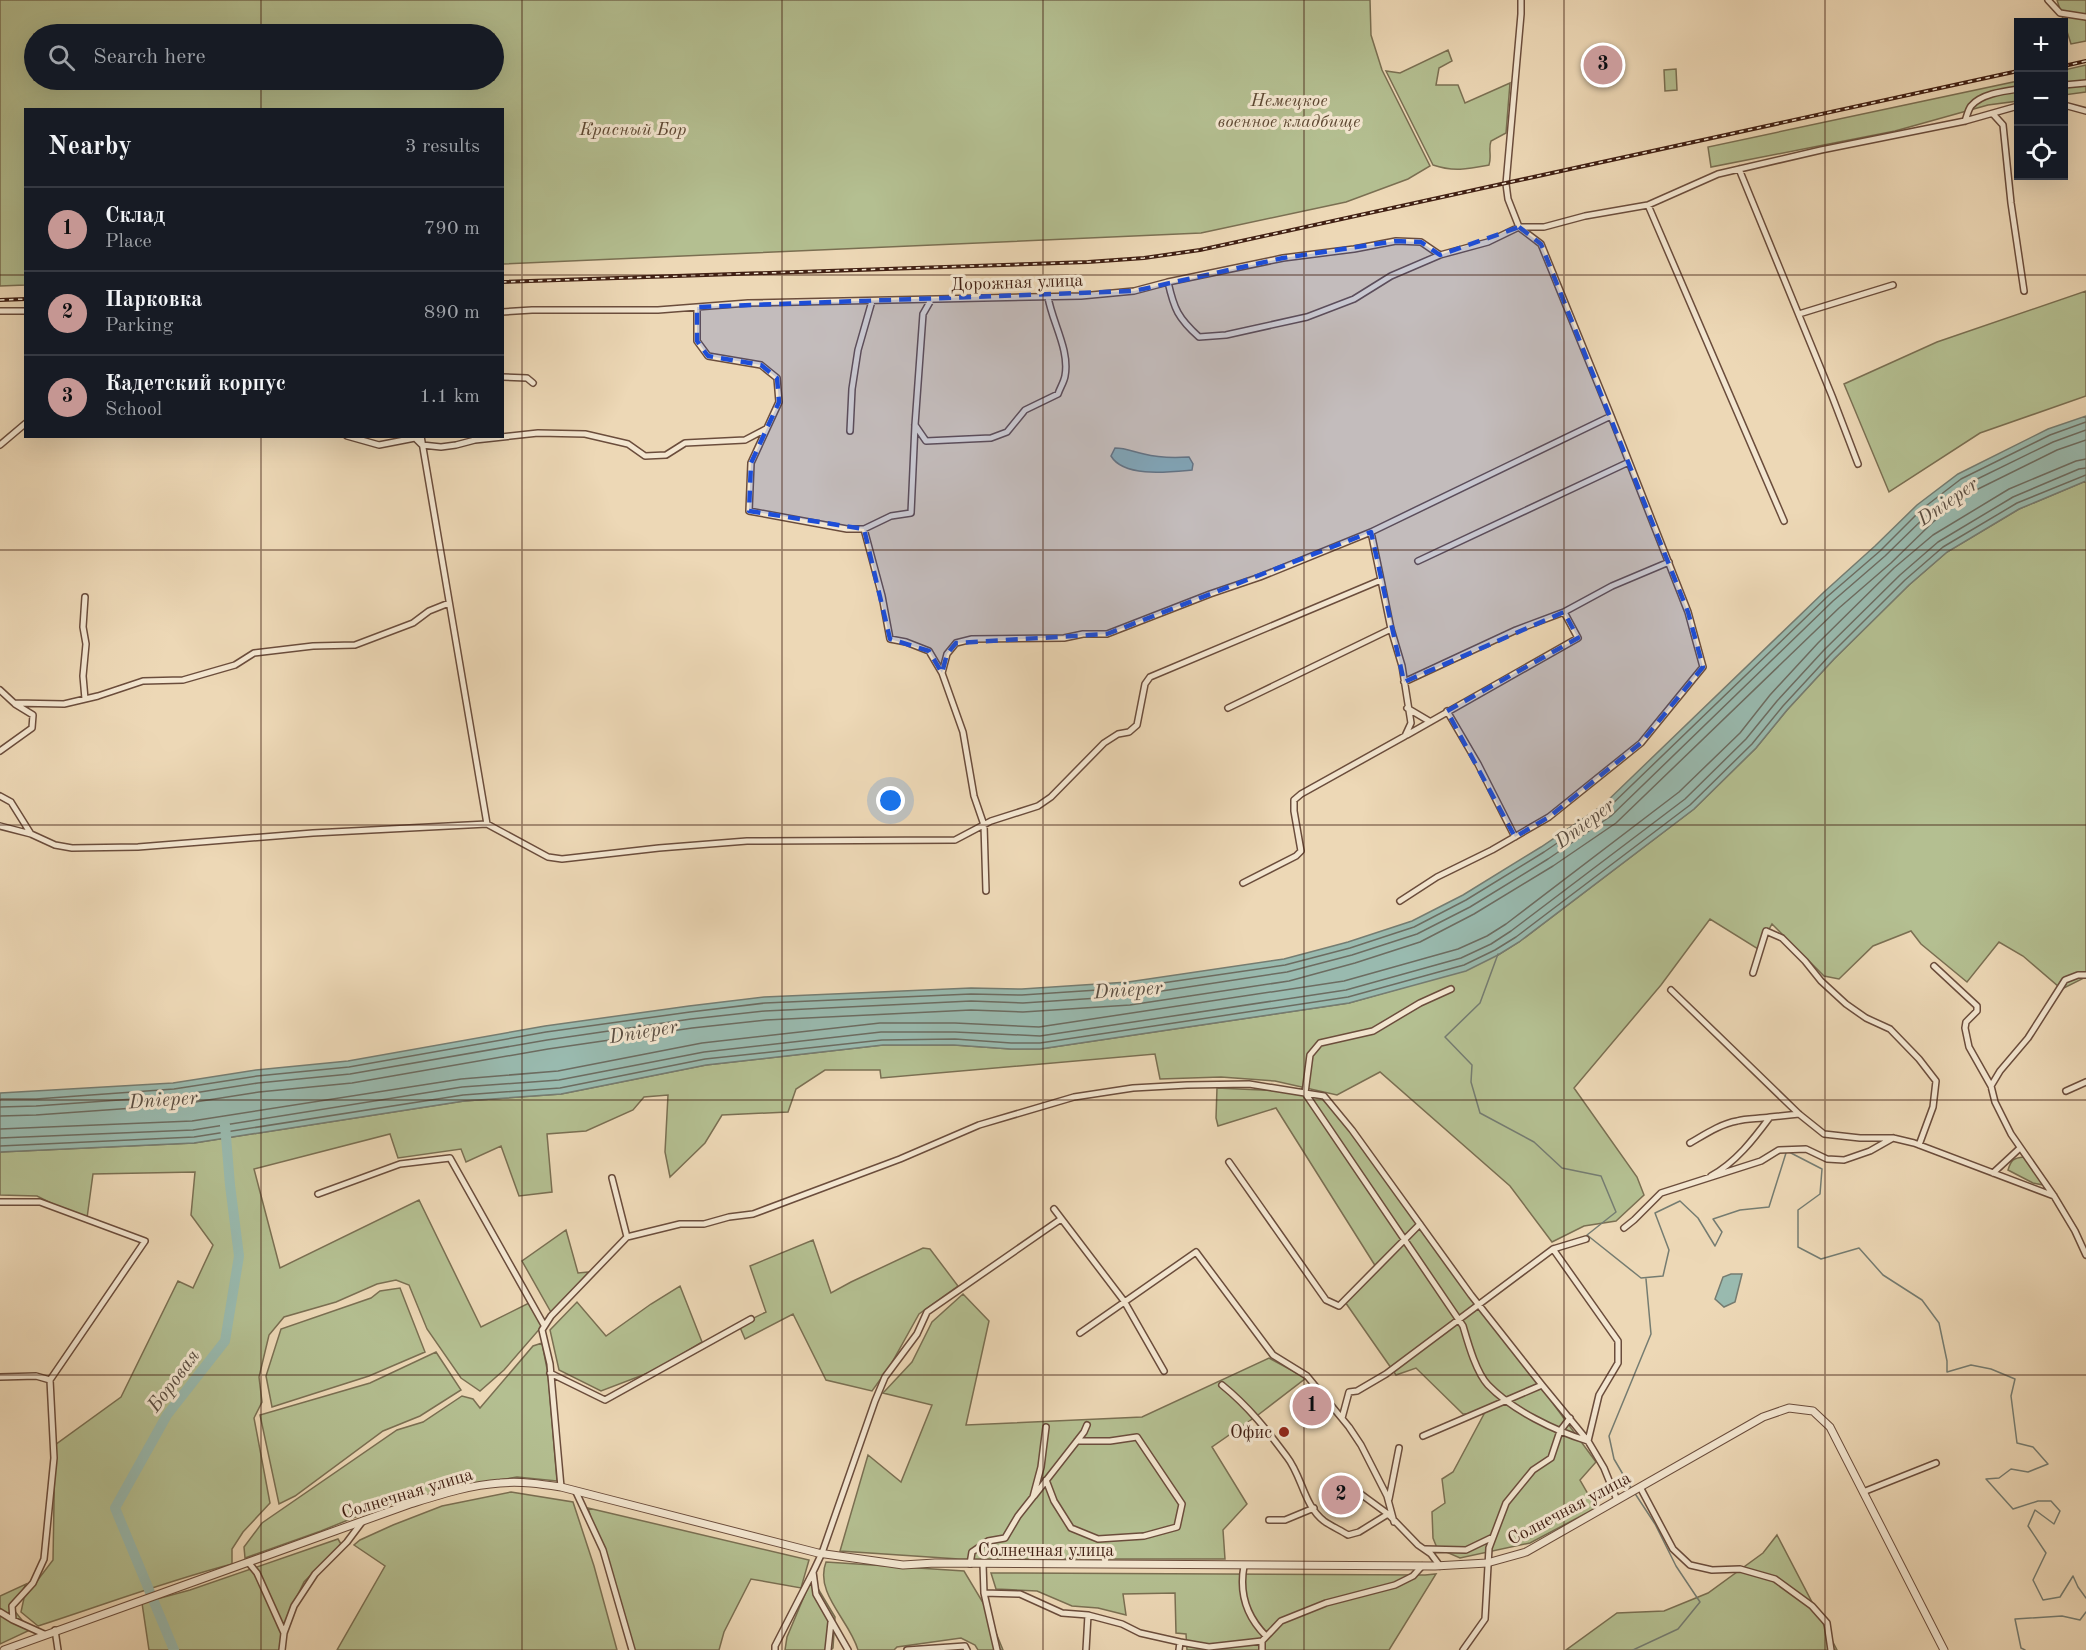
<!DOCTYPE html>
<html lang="en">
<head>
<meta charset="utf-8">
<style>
  :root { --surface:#171b24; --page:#242831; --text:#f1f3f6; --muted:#9ea1a6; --line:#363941; --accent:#c59692 }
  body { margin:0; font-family:"Old Standard TT",serif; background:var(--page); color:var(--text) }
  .controls { position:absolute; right:18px; top:18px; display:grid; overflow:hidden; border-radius:0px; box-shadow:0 6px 24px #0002 }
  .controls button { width:54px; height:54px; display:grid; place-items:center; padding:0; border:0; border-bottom:2px solid var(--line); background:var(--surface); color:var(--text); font:30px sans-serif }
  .you { position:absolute; left:891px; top:801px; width:21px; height:21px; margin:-15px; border:4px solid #fff; border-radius:50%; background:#1a73e8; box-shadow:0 0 0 9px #1a73e833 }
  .badge { display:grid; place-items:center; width:39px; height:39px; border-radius:50%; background:var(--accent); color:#111; font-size:20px; font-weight:700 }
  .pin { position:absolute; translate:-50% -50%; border:3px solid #fff; box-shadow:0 2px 6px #0006 }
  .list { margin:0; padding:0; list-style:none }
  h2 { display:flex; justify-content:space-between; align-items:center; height:78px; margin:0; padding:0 24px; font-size:26px }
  h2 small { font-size:20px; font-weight:400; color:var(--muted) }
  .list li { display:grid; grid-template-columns:39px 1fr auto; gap:18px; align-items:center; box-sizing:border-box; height:84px; padding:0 24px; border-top:2px solid var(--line) }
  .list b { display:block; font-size:22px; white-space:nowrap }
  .list p { margin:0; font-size:20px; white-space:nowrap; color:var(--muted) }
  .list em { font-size:20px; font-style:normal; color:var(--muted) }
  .icon { flex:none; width:33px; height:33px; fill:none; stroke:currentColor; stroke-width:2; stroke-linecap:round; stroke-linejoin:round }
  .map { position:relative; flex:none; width:2086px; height:1650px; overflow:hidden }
  .search { position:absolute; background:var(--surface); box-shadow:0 6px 24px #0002; left:24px; top:24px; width:480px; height:66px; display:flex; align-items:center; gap:15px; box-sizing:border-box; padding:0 21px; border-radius:33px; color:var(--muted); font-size:22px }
  .panel { position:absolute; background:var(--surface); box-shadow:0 6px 24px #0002; left:24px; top:108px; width:480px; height:330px; border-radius:0px }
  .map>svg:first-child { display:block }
  .green { fill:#b4bf91; stroke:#7a6f52; stroke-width:1.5; fill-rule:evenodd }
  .water { fill:#99baaf; stroke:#757c71; stroke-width:1.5 }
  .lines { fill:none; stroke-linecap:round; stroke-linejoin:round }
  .shore { stroke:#6c6c61; stroke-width:1.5 }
  .stream { stroke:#757c71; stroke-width:1.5 }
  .river { stroke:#99baaf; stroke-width:10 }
  .minor-casing { stroke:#6b4d3c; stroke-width:8 }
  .tertiary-casing { stroke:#6b4d3c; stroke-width:9 }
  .minor { stroke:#f3e6d0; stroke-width:5 }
  .tertiary { stroke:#f3e6d0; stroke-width:7 }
  .rail-casing { stroke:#401f13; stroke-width:4 }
  .rail { stroke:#f3e6d0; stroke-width:1.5; stroke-dasharray:4.5; stroke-linecap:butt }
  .marked { fill:#1d4ed8; fill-opacity:0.2; stroke:#1d4ed8; stroke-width:4.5; stroke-dasharray:12 8; stroke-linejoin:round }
  .grid { fill:none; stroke:#401f13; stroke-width:1.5; stroke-opacity:0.55 }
  .poi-dot { fill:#8f2418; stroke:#f3e6d0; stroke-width:2 }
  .labels { text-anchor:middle; stroke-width:6; stroke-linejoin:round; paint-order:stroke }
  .park-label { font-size:18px; font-style:italic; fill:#5d4732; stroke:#f3e6d0 }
  .street-label { font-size:18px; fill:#401f13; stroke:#f3e6d0 }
  .poi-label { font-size:18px; fill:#401f13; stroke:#f3e6d0; text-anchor:end }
  .water-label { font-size:20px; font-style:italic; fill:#5b4e42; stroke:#f3e6d0 }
</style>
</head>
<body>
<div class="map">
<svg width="2086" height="1650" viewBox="0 0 2086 1650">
  <rect width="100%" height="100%" fill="#edd8b6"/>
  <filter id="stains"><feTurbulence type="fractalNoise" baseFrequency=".00333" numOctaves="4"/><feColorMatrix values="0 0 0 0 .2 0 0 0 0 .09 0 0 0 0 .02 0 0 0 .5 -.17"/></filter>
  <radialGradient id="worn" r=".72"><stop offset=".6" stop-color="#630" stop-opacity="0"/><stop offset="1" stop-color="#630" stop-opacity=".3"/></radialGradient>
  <path class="green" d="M0 0H1370L1371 35 1382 70 1430 166 1408 179 1346 202 1201 233 503 264 502 110H26L25 285 0 286ZM494 34V80H34V34Z
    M2057 0H2086V41L2071 44Z
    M1448 50 1452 61 1439 68 1436 85H1458L1465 103 1510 83 1506 133 1491 141C1488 149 1492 156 1489 165 1468 169 1453 172 1433 165L1386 71 1400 73Z
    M2086 65V92L2064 95V70Z
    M1676 69 1677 90 1665 91 1664 70Z
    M2018 81V101L1988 105 1895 131 1711 167 1708 147Z
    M2086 291V396L1980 433 1889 492 1844 384 1937 342Z
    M2086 481V977L2064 988 2058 986 2023 956 1999 942 1967 982 1921 944 1911 931 1873 946 1839 979 1824 976 1772 924 1758 949 1710 919 1661 985 1574 1088 1637 1177 1644 1195 1616 1221 1584 1226 1552 1242 1510 1186 1380 1072 1337 1095 1275 1081 1221 1077 1160 1079 1155 1054 881 1078 880 1070H825L796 1089 788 1112 722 1115 705 1143 670 1177 665 1152 668 1095 644 1097 633 1110 586 1131 547 1134 552 1192 519 1196 501 1146 466 1162 461 1149 398 1158 390 1134 254 1169 280 1268 419 1200 481 1327 531 1302 543 1325 504 1370 480 1391 461 1378 427 1329 409 1285 396 1280 377 1284 336 1302 284 1317 269 1335 259 1377 262 1402 254 1418 270 1503 243 1532 232 1549V1564C167 1581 103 1605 38 1626L21 1612 24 1598 53 1560 55 1445 121 1397 178 1281 193 1288 213 1245 191 1215 195 1172 93 1174 87 1218 85 1220 37 1196 0 1195V1152L194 1143 464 1101 561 1094 706 1065 883 1045H954L1011 1049H1040L1349 1003 1405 987 1498 955 1519 942 1694 809 1756 748 1787 710 1834 659 1909 585 1947 552 2019 509Z
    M1217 1088 1281 1091 1327 1096 1596 1462 1580 1480 1596 1508 1530 1543 1460 1558 1437 1548 1433 1538 1432 1512 1445 1503 1442 1479 1453 1472 1484 1414H1463L1416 1368 1396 1375 1343 1299 1376 1267 1276 1108 1218 1126 1216 1118Z
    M2024 1157 2048 1186 2033 1183 2008 1170C2011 1160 2013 1158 2024 1157Z
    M566 1230 578 1273 589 1272 552 1314 522 1261Z
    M813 1240 831 1293 851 1282 923 1248 930 1249 958 1286 919 1314 890 1366 872 1391 826 1380 793 1314 745 1339 739 1325 766 1312 750 1266Z
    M680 1286 702 1342 656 1370 601 1391 559 1370 550 1330 577 1302 606 1336 651 1304Z
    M400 1288 425 1352 369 1376 272 1407 266 1376 281 1329 371 1298 380 1291Z
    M963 1294 989 1321 966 1425 1142 1417 1269 1358 1306 1378 1258 1415 1212 1447 1247 1504 1223 1530 1225 1559H959L840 1551 868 1455 901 1482 932 1405 883 1393 912 1362 932 1322Z
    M542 1343 548 1374 557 1481 517 1477 458 1487 380 1507 321 1531 245 1558 244 1547 262 1523 397 1430 423 1422 462 1396 473 1399 480 1408 533 1346Z
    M436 1352 461 1390 420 1416 383 1431 295 1496 279 1504 260 1415 370 1383Z
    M511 1492 573 1502 594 1566 617 1650H337L385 1566 354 1545 360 1540 393 1525 442 1506Z
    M588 1508 809 1560 801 1588 751 1579 724 1632 719 1650H632Z
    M1777 1535 1837 1650H1566L1617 1613 1664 1611 1708 1593 1763 1553Z
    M338 1539 341 1544 304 1582 285 1622 280 1650H149L142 1603 190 1590Z
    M826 1562 964 1571 985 1606 1003 1650H978L975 1645 961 1638 897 1647 894 1650H858C850 1621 814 1593 826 1562Z
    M816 1568 817 1587 835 1617 833 1648 831 1650H785L787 1637Z
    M991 1573 1425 1575 1436 1574 1389 1650H1187L1186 1634 1176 1633 1175 1593 1123 1594 1126 1615 1098 1608 1072 1606 1037 1591 996 1589Z
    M26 1584 13 1609 30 1630 0 1644V1596Z"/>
  <path class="water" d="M2086 416V481L2019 509 1947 552 1909 585 1834 659 1787 710 1756 748 1694 809 1519 942 1498 955 1466 971 1349 1003 1040 1049H1011L954 1045H883L706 1065 561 1094 464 1101 194 1143 0 1152V1093L173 1083 256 1070 348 1061 545 1026 689 1006 764 997 971 988 1022 989 1128 982 1284 959 1348 942 1412 921 1463 895 1541 847 1603 805 1824 592 1875 546 1917 505 1958 474 2048 429Z
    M1115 448C1126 448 1134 452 1144 454 1159 458 1173 458 1189 457L1193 464 1192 470C1170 472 1124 478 1111 456Z
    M1731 1274H1742L1735 1302 1724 1307 1715 1299 1723 1277Z"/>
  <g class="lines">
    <path class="shore" d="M0 1099H36L174 1089 257 1076 349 1067 546 1032 690 1012 765 1003 971 994 1022 995 1128 988 1285 965 1350 948 1414 927 1466 900 1544 852 1606 810 1828 596 1880 551 1922 509 1961 479 2050 435 2086 422
      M0 1107 36 1106 175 1096 258 1083 350 1074 547 1040 691 1019 765 1011 971 1001 1023 1003 1129 996 1287 972 1352 955 1417 934 1470 907 1548 859 1611 816 1833 601 1885 556 1927 515 1965 485 2053 442 2086 430
      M0 1116 36 1115 176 1105 259 1092 352 1083 548 1049 692 1028 766 1020 971 1010 1023 1012 1130 1005 1289 981 1355 963 1420 942 1474 914 1553 866 1616 823 1839 608 1891 563 1933 522 1970 493 2057 450 2086 440
      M0 1129 192 1121 461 1079 558 1071 702 1043 880 1023H955L1039 1027 1344 981 1458 949 1487 936 1506 924 1679 792 1740 733 1770 695 1818 643 1894 568 1933 535 2009 489 2076 461 2086 459
      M0 1138 193 1130 462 1087 559 1080 704 1052 881 1032H955L1040 1036 1346 990 1461 958 1491 944 1511 931 1685 799 1746 739 1777 701 1824 650 1900 575 1938 542 2013 497 2079 469 2086 468
      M0 1146 194 1137 463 1095 560 1088 705 1059 882 1040 955 1039 1011 1043H1040L1348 997 1464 965 1495 950 1516 937 1690 805 1752 744 1783 706 1830 655 1905 580 1943 547 2017 503 2086 475"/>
    <path class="stream" d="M1498 954 1480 1003 1445 1037 1472 1065 1471 1082 1480 1113 1534 1142 1562 1168 1601 1176 1616 1212 1587 1235 1641 1278 1663 1276 1669 1250 1655 1213 1680 1201 1698 1218 1715 1246 1722 1232 1713 1219 1740 1210 1769 1207 1786 1153
      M1789 1152 1822 1169 1820 1194 1798 1210V1247L1821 1259 1859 1248 1883 1275 1922 1300 1939 1323 1947 1361V1372L1971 1365 1991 1369 2015 1379 2011 1396 2017 1443 2033 1447 2048 1464 2028 1472 2011 1469 1999 1478 1986 1479 2013 1509 2038 1501H2051L2060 1511 2054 1524 2035 1510 2028 1526 2046 1553 2033 1580 2043 1600 2060 1597 2073 1576 2078 1587 2086 1598
      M1631 1488 1614 1459 1609 1436 1651 1334 1646 1279
      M1633 1650 1678 1629 1700 1602 1676 1566 1655 1524 1634 1492
      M2025 1650 2021 1648 2015 1619 2062 1616 2080 1620 2086 1612"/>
    <path class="river" d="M174 1650 115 1508 167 1415 225 1341 239 1256 230 1185 225 1125"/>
    <defs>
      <path id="minor" d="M2048 0 2060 13 2086 17
        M2064 85 2086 83
        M2064 105 2086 111
        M1993 114 2003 125 2011 203 2024 291
        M1965 121C1967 116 1968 110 1971 106 1981 94 2004 91 2018 89
        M1739 169 1832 396 1858 464
        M1648 205 1784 521
        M1519 227 1508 199 1506 184 1521 14V0
        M1168 282C1174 309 1178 318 1199 337L1226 335 1307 317 1354 299 1391 276 1440 255
        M697 307V341L708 356 761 365 777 378 779 402 751 463 749 511 847 529H864L882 596 890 639 906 642 929 651 942 673
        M0 311H26
        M502 312 532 310H658L748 303 1081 296 1134 291 1168 282 1283 258 1354 249 1396 241 1421 242 1440 255 1488 242 1519 227H1544L1585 216 1648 205 1718 174 1821 150 1965 121 2018 106
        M1799 314 1893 285
        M502 377 527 378 533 383
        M915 425 926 441 991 438 1007 432 1025 410 1058 394C1060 388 1064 382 1065 376 1070 350 1052 322 1048 297
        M850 431 852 389 858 350 872 301
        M347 436 379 445 415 438 422 445 441 447 456 445 475 440 538 433 585 434 628 444 645 456 666 455 685 443 745 440 766 429
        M0 445 26 423
        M864 529 891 516 911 513 915 425 923 314 931 300
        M1418 561 1629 462
        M1404 682 1516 630 1564 612
        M0 690 14 703 64 704 98 696 143 681 183 680 235 665 254 653 313 646 355 645 413 623 429 611 449 603
        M85 699 83 676 86 644 83 627 85 597
        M1228 708 1391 629
        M1407 708 1429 721
        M1447 711 1478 764 1515 837
        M1407 735 1578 638 1564 612 1612 586 1669 562
        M0 751 32 728 33 715 15 704
        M0 796 11 802 31 834
        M487 824 548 857 562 859 659 848 747 841 955 840 991 821 1038 806 1051 797 1104 743 1118 734 1129 732 1137 725 1145 684 1150 677 1381 580 1371 532 1611 416 1541 244 1520 228
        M0 826 31 834 55 845 72 848 138 847 313 833 487 824 421 436
        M1243 883 1296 856 1301 851 1294 811V800L1301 794 1405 736 1411 723 1402 666 1391 629 1381 580
        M986 891 984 825 974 796 963 732 942 673 947 654 956 643 972 639 1064 638 1083 634H1107L1210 594 1260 577 1371 532
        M1400 901 1437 877 1492 850 1549 817 1641 743 1703 667 1688 612 1611 416
        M1934 966 1977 1006V1011L1966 1022 1965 1028 1969 1047 1991 1086 1995 1102 2011 1134 2054 1196 2075 1231 2086 1255
        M1753 973 1766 931 1782 938 1805 961 1821 981 1846 1004 1866 1018 1890 1029 1919 1059 1936 1081 1933 1107 1919 1145
        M1451 989 1420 1003 1373 1031 1320 1043 1310 1055 1305 1093 1324 1096 1352 1130 1471 1295 1542 1385 1588 1441 1599 1395 1618 1363V1341L1553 1249
        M1671 990 1799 1114 1824 1134 1860 1138H1893L1914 1143 2054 1196
        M1991 1086 2000 1071 2028 1038 2065 980 2078 975H2086
        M2066 1091 2086 1082
        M1690 1143C1704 1135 1720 1124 1737 1121 1747 1118 1759 1119 1770 1117
        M1229 1162 1326 1300 1339 1306 1420 1224
        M1993 1173 2020 1148
        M1711 1176C1736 1162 1753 1140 1770 1117L1799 1114
        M612 1178 627 1237
        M318 1194 400 1164 450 1158 544 1325
        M0 1202H40L145 1241 50 1380 54 1458 44 1559 33 1583 12 1606 13 1620
        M1054 1209 1124 1301 1164 1371
        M1624 1228 1634 1220 1661 1193 1761 1161 1779 1150 1806 1149 1827 1159 1844 1160 1870 1151 1893 1138
        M1080 1333 1196 1252 1273 1355 1307 1376 1349 1427 1361 1445 1387 1496 1394 1522
        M550 1373 605 1400 751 1319
        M0 1377 36 1376 50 1380
        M1222 1385C1249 1407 1267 1430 1287 1457 1302 1476 1304 1506 1324 1521 1331 1526 1340 1530 1348 1535L1359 1532 1388 1514
        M1342 1418 1349 1392 1357 1391 1386 1374 1553 1249 1586 1239
        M1423 1436 1542 1385
        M1046 1480 1054 1501 1071 1528 1098 1539 1144 1536 1177 1527 1182 1504 1137 1437 1110 1441H1077
        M1343 1481 1388 1514 1418 1545 1431 1554 1440 1566
        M561 1487 550 1364 542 1330 551 1316 627 1237 680 1224H704L729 1217 753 1214 900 1159 979 1125 1074 1097 1133 1088 1187 1085 1249 1084 1305 1093 1463 1326C1468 1343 1476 1372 1488 1385 1512 1410 1555 1431 1588 1441L1604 1468 1617 1500
        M1640 1487 1673 1549 1690 1565 1712 1570 1740 1569 1775 1579 1812 1606 1827 1623 1831 1650
        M576 1492 603 1550 632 1650
        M1863 1492 1936 1463
        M1034 1496 1084 1432 1087 1425
        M1389 1499 1399 1448
        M1269 1520H1285L1314 1508
        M1425 1549 1466 1550 1493 1537
        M248 1562 257 1573 284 1633
        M970 1564 972 1552 988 1541 1005 1538 1018 1516 1033 1497 1041 1467 1046 1427
        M983 1564 984 1593 997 1650
        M1244 1566C1239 1593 1246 1616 1266 1636
        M984 1593 1020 1594 1062 1613 1088 1615 1086 1650
        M0 1612 13 1620 44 1634
        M1088 1615 1122 1624 1140 1633 1180 1642 1179 1650
        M55 1630 58 1650
        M1262 1641 1281 1621 1326 1603 1395 1585 1413 1576 1422 1566
        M1180 1642 1209 1647 1262 1641V1650
        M282 1650 284 1633 294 1606 315 1574 347 1542 362 1522
        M775 1650V1646L813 1572
        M828 1650 831 1622
        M848 1650 816 1594 813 1572 822 1553 875 1401 885 1377 917 1334 927 1312 1061 1219
        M907 1650 965 1646 967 1650
        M1463 1650 1485 1619 1489 1548 1506 1503 1533 1470 1551 1458 1560 1431 1570 1418"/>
      <path id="tertiary" d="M4 1650 410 1504C439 1495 469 1485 500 1483 521 1481 541 1484 561 1487L818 1553 903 1565 935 1563 1435 1566 1487 1563 1526 1552 1763 1417 1789 1408 1813 1411 1830 1427 1944 1650"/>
    </defs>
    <use href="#minor" class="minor-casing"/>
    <use href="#tertiary" class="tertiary-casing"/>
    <use href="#minor" class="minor"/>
    <use href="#tertiary" class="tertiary"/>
    <defs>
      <path id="rail" d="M2064 66 2086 61
        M502 282 1088 262 1144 258 1200 250 2018 71
        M0 300 26 299"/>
    </defs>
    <use href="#rail" class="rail-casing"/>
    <use href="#rail" class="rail"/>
  </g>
  <path class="marked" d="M1519 227 1541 244 1688 612 1703 667 1641 743 1549 817 1515 837 1447 711 1578 638 1564 612 1404 682 1371 532 1107 634 956 643 947 654 942 673 929 651 890 639 864 529 749 511 751 463 779 402 777 378 761 365 708 356 697 341V307L1134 291 1283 258 1396 241 1421 242 1440 255Z"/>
  <path class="grid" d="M261 0V34M522 0V1650M782 0V1650M1043 0V1650M1304 0V1650M1564 0V1650M1825 0V1650M261 80V110M0 275H26M502 275H2086M261 436V1650M0 550H2086M0 825H2086M0 1100H2086M0 1375H2086"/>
  <circle class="poi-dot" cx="1284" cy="1432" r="6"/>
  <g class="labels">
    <g class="park-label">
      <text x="1289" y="106">Немецкое<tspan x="1289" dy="21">военное кладбище</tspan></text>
      <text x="633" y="135">Красный Бор</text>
    </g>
    <g class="street-label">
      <text transform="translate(1017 282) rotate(-2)" y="6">Дорожная улица</text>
      <text transform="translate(407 1493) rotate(-17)" y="6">Солнечная улица</text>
      <text transform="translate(1569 1508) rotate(-28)" y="6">Солнечная улица</text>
      <text x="1046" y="1556">Солнечная улица</text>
    </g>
    <g class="poi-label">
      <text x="1272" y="1438">Офис</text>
    </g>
    <g class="water-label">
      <text transform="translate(1947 501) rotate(-35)" y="7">Dnieper</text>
      <text transform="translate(1584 823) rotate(-37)" y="7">Dnieper</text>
      <text transform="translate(1128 989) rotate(-4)" y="7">Dnieper</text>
      <text transform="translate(643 1031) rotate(-9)" y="7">Dnieper</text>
      <text transform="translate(163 1099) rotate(-4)" y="7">Dnieper</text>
      <text transform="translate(173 1380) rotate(-53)" y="7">Боровая</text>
    </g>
  </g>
  <rect width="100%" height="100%" filter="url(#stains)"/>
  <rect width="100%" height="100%" fill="url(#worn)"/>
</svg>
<div class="controls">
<button>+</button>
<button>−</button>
<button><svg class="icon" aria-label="locate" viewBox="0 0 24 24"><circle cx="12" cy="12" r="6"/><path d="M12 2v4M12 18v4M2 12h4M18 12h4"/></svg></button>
</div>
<div class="you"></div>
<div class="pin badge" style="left:1312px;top:1406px">1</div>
<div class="pin badge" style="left:1341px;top:1495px">2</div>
<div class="pin badge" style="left:1603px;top:65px">3</div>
<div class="search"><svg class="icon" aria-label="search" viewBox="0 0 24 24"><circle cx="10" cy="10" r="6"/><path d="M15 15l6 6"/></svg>Search here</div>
<section class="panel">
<h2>Nearby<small>3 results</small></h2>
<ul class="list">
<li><span class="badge">1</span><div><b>Склад</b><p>Place</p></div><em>790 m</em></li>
<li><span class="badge">2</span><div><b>Парковка</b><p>Parking</p></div><em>890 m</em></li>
<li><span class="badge">3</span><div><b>Кадетский корпус</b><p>School</p></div><em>1.1 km</em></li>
</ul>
</section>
</div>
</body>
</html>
